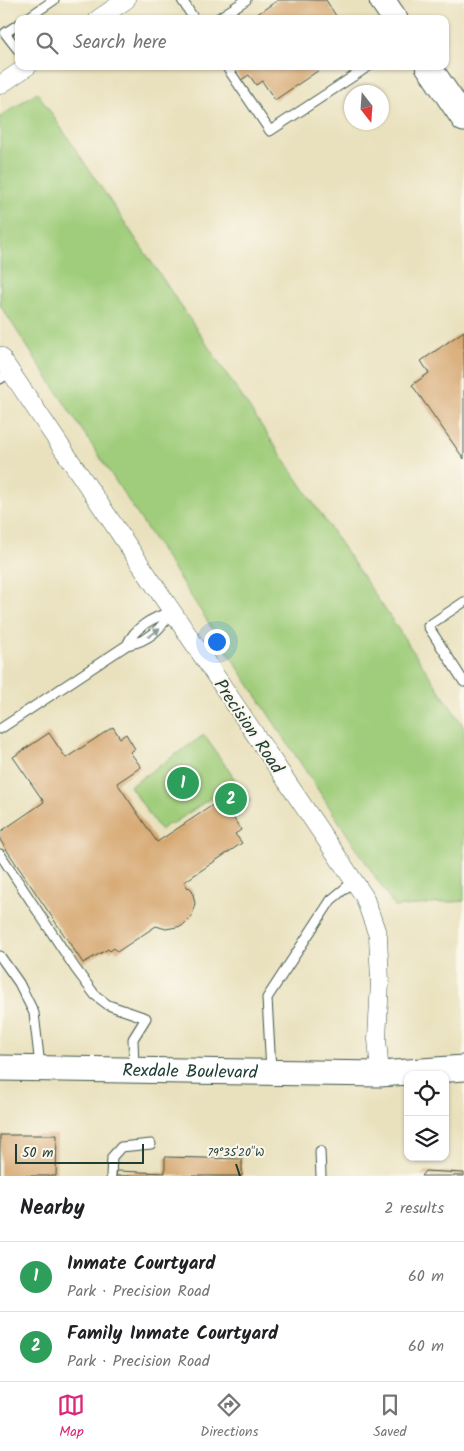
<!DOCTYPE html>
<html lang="en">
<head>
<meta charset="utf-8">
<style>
  :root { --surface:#fff; --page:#f6f6f6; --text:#202124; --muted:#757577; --line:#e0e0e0; --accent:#db2777 }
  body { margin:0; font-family:Kalam,sans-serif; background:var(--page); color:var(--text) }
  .controls { position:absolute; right:15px; bottom:15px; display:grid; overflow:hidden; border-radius:10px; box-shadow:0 1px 4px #0004 }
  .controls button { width:45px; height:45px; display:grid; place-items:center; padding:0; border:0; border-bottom:1px solid var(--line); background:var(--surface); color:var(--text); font:25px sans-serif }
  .compass { position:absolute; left:344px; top:85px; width:45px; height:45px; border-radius:50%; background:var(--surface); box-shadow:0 1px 4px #0004; rotate:163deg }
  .scale { position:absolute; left:15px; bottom:12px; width:129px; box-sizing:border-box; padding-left:5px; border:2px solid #1f3d34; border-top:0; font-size:14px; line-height:18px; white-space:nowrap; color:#1f3d34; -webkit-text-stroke:4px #fbf7ec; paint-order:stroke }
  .you { position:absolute; left:216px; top:641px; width:18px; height:18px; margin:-12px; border:4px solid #fff; border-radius:50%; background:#1a73e8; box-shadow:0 0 0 8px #1a73e833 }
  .badge { display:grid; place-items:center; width:32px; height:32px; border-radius:50%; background:var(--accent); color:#fff; font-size:16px; font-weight:700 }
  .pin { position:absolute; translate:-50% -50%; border:2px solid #fff; box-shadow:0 1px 5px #0006 }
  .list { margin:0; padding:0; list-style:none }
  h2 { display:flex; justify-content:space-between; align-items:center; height:65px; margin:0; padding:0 20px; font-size:21px }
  h2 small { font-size:16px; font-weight:400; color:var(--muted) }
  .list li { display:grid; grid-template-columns:32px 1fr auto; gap:15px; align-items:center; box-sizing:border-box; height:70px; padding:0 20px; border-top:1px solid var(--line) }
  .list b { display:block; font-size:19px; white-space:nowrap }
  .list p { margin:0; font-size:16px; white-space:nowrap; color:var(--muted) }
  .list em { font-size:16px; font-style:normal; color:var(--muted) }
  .icon { flex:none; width:28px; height:28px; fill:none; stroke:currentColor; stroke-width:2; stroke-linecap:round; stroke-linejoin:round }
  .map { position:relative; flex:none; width:464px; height:1176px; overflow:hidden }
  .search { position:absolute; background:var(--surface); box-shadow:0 1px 4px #0004; left:15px; right:15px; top:15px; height:55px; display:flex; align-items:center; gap:12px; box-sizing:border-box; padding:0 18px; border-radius:10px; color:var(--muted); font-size:19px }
  .sheet { height:205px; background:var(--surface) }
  nav { display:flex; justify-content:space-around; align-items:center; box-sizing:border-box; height:70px; border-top:1px solid var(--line); background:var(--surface); font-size:14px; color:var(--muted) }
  nav a { display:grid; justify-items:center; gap:2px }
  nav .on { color:var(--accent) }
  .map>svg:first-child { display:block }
  .green { fill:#a0cd7b; stroke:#608558 }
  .building { fill:#d5a66e }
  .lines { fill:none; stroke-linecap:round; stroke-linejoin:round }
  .lane-casing { stroke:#3d5649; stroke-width:11 }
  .street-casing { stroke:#3d5649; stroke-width:19 }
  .secondary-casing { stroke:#3d5649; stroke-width:27 }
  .lane { stroke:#fff; stroke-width:9 }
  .street { stroke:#fff; stroke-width:18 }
  .secondary { stroke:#fff; stroke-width:25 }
  .oneway { fill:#8f9e9a }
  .ticks { fill:none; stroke:#1f3d34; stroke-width:2 }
  .labels { text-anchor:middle; stroke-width:4; stroke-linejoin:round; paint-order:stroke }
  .street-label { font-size:18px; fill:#1f3d34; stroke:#fbf7ec }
  .ticks-label { font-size:12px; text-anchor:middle; fill:#1f3d34; stroke:#fbf7ec; stroke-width:4; stroke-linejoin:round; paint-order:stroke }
</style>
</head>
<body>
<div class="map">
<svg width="464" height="1176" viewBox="0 0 464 1176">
  <rect width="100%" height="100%" fill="#fbf7ec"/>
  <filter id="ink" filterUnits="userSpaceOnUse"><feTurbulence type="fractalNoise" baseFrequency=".02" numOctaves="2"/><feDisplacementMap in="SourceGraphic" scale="10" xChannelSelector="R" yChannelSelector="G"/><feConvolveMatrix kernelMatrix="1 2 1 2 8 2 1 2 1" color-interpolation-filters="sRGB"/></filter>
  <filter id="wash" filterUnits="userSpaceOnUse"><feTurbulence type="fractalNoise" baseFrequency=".0096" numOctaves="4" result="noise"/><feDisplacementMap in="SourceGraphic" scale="20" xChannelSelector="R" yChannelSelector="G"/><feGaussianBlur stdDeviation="1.12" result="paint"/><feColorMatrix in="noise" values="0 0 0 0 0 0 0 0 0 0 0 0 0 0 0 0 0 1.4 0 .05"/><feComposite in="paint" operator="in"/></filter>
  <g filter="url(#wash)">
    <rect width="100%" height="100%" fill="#e9e1bd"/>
    <path class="green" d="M37 92 464 727V901L395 907 0 305V117Z
      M204 735 250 801 226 817 212 797 171 825 170 823 160 830 130 786Z"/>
    <g id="blocks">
      <path class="building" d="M278 0H326L338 19H250Z
        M231 66H325L275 100 262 81 256 85 249 75 241 80Z
        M464 331V459L412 385 429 373 421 361Z
        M113 727 120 738 126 734 135 749 130 752 141 767 117 783 157 842 216 803 226 817 231 814 241 830 235 834 242 843 184 882 188 888 189 887 192 890 195 903 192 916 182 926 166 929 156 926 117 952 114 948 110 951 108 949 83 963 0 840V832L44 802 13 757 49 733 66 758Z
        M0 1135H57L56 1176H0Z
        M165 1157 242 1159V1176H116L117 1171 165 1173Z
        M425 1171 464 1173V1176H421Z"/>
    </g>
  </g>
  <g filter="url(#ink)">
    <use href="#blocks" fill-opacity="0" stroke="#3d5649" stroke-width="1"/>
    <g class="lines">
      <defs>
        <path id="lane" d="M182 0 194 19
          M26 19 54 0
          M217 19 246 0
          M19 24 5 33 19 51
          M226 66 270 131 369 66
          M0 379 11 372
          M464 602 428 626 464 682
          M127 645C135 626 153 618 172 611
          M0 729 127 645C149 641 161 629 172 611
          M0 854 75 968 95 995 108 1005 146 1018 133 1039 134 1067
          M0 956 19 983 34 1013 40 1066
          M271 1070 267 998 331 900 354 881
          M320 1151 321 1176
          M111 1176 112 1157 121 1147 151 1144"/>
        <path id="street" d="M98 19 126 0
          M0 85 28 66
          M0 356 364 896 378 936 380 982 377 1039 380 1074"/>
        <g id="secondary">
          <path d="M382 0 395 19"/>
          <path d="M428 66 464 119"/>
          <path id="s1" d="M0 1068 380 1074 464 1068"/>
        </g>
      </defs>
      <use href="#lane" class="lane-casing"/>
      <use href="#street" class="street-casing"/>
      <use href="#secondary" class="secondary-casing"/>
      <use href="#lane" class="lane"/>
      <use href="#street" class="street"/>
      <use href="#secondary" class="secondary"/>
    </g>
    <defs><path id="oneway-solid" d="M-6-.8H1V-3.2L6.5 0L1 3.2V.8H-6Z" transform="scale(1.25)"/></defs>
    <use class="oneway" href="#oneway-solid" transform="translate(154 633) rotate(-35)"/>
  </g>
  <path class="ticks" d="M236 1164 240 1176"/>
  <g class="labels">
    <g class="street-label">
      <text transform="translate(249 726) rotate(56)" y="6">Precision Road</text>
      <text dy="6" stroke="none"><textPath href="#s1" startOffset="190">Rexdale Boulevard</textPath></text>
    </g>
  </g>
  <g class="ticks-label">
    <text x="236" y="1156">79°35'20"W</text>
  </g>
</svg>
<div class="controls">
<button><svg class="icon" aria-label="locate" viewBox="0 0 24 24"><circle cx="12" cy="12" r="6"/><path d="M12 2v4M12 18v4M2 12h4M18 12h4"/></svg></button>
<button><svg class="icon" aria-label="layers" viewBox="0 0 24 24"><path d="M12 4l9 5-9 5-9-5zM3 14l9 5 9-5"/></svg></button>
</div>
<svg class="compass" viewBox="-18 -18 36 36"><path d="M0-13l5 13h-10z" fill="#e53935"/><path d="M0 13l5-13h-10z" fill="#757577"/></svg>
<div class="scale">50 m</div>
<div class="you"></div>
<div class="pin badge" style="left:183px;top:783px;background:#2e9e5b">1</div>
<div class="pin badge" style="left:231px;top:799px;background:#2e9e5b">2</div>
<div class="search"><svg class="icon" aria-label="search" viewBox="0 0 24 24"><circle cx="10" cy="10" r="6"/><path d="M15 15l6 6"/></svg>Search here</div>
</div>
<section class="sheet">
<h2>Nearby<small>2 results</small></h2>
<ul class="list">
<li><span class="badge" style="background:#2e9e5b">1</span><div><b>Inmate Courtyard</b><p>Park · Precision Road</p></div><em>60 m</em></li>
<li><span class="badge" style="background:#2e9e5b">2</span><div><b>Family Inmate Courtyard</b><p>Park · Precision Road</p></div><em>60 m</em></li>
</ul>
</section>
<nav>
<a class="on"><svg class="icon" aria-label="map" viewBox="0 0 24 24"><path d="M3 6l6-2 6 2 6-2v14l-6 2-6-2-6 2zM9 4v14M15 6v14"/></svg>Map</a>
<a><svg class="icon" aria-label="directions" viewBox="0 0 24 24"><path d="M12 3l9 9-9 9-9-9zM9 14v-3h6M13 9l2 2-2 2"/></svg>Directions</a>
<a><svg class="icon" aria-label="saved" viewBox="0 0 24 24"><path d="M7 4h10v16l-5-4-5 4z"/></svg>Saved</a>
</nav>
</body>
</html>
